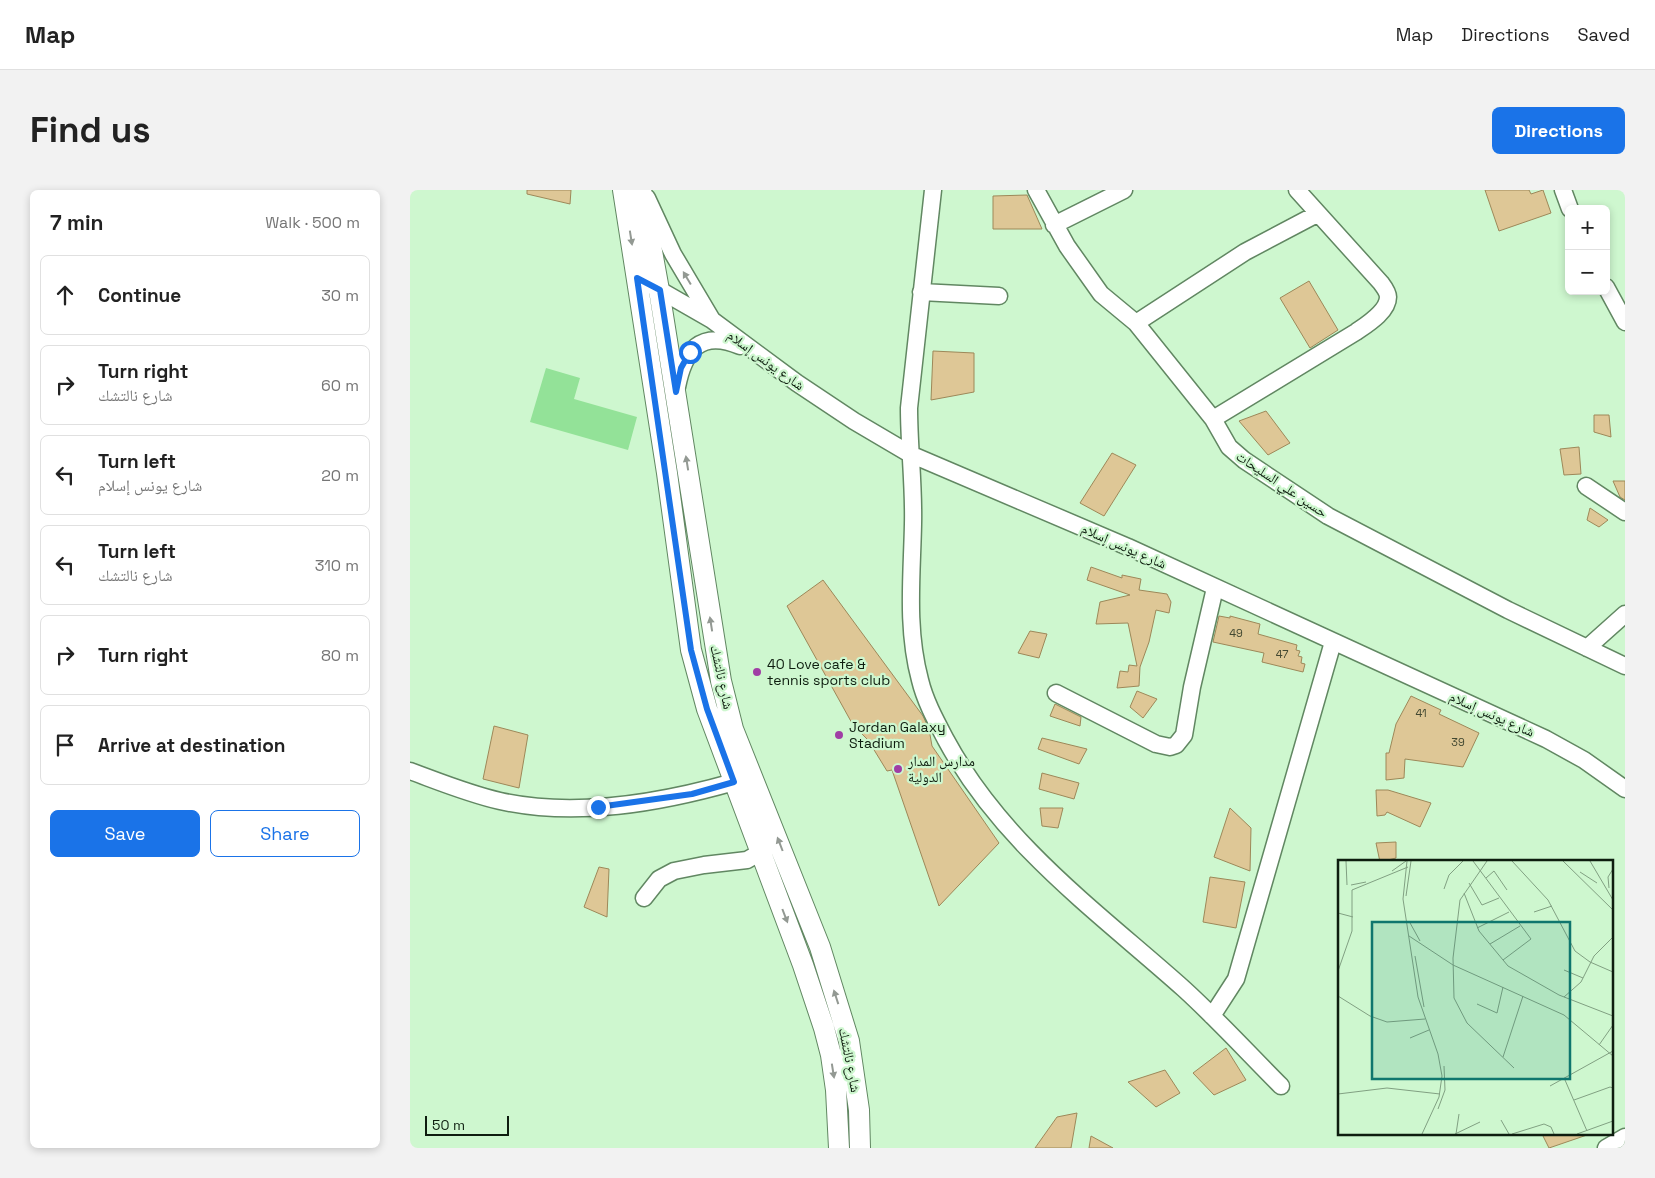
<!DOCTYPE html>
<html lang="en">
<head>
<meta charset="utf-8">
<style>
  :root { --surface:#fff; --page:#f2f2f2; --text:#222; --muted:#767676; --line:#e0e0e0; --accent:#1a73e8 }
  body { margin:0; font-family:"Space Grotesk","Noto Naskh Arabic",sans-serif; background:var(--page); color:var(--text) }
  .controls { position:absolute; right:15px; top:15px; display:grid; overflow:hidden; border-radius:8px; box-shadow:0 2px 8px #0003 }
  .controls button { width:45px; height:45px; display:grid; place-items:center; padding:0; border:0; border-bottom:1px solid var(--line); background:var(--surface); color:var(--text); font:25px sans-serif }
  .scale { position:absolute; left:15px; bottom:12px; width:84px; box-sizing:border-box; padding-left:5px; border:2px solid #0e1d0f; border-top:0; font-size:14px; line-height:18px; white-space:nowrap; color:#0e1d0f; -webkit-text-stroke:4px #cef7cf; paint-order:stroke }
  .stop { position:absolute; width:15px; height:15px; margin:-11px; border:4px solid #1a73e8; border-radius:50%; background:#fff }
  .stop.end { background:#1a73e8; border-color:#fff; box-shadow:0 1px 5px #0008 }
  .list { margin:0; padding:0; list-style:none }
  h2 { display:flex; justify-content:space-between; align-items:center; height:65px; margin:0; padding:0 20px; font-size:21px }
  h2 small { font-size:16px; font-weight:400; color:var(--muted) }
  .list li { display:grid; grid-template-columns:32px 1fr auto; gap:15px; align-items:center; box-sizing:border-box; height:80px; margin:0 10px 10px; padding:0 10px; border:1px solid var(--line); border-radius:8px }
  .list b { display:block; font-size:19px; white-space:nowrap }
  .list p { margin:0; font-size:16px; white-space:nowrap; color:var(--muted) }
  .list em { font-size:16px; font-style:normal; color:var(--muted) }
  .actions { display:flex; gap:10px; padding:15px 20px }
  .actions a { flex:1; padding:11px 0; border:1px solid var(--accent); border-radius:8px; text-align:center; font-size:18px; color:var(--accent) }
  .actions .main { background:var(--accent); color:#fff }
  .icon { flex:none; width:28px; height:28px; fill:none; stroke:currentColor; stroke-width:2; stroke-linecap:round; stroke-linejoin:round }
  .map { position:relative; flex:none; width:1215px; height:958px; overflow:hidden; border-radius:8px }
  header { display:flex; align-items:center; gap:30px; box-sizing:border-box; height:70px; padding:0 25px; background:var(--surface); border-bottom:1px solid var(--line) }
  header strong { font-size:24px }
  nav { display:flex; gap:28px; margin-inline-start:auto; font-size:18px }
  .intro { display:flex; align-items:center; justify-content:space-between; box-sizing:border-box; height:120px; padding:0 30px }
  h1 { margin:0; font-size:35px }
  .button { padding:12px 22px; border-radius:8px; background:var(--accent); color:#fff; font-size:18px; font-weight:700 }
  main { display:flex; gap:30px; padding:0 30px }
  aside { flex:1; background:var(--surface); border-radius:8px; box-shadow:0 2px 8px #0003 }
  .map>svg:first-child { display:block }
  .green { fill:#93e298 }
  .building { fill:#dec796; stroke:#9d8859 }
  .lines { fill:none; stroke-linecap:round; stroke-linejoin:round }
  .minor-casing { stroke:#618762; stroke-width:19 }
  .major-casing { stroke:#618762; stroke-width:22 }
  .minor { stroke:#fff; stroke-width:16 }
  .major { stroke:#fff; stroke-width:20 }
  .oneway { fill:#939993 }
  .route { stroke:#1a73e8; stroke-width:6 }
  .poi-dot { fill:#a03ea5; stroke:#cef7cf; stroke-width:2 }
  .labels { text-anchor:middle; stroke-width:4.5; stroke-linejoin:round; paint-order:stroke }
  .number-label { font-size:11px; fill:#424831 }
  .street-label { font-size:14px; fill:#0e1d0f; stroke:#cef7cf }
  .poi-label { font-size:14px; fill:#0e1d0f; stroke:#cef7cf; text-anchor:start }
  .inset-road { fill:none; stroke:#81a082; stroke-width:1 }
  .view { fill:#0f766e; fill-opacity:0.15; stroke:#0f766e; stroke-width:2.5 }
  .inset-edge { fill:none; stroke:#0e1d0f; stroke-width:2.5 }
</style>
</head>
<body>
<header>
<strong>Map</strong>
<nav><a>Map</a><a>Directions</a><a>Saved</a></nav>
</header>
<div class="intro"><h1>Find us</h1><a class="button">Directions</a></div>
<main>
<aside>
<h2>7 min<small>Walk · 500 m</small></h2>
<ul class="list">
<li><svg class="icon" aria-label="ahead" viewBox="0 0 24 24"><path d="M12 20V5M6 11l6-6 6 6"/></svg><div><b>Continue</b></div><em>30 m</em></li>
<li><svg class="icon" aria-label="right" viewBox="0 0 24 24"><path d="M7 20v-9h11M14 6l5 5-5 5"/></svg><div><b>Turn right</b><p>شارع نالتشك</p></div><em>60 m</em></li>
<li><svg class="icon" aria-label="left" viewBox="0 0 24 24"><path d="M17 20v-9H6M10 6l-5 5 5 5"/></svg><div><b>Turn left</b><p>شارع يونس إسلام</p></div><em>20 m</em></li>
<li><svg class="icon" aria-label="left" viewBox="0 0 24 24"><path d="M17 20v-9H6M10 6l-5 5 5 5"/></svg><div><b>Turn left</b><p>شارع نالتشك</p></div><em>310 m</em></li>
<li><svg class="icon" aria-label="right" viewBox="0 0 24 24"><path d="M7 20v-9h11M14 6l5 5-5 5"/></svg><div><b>Turn right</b></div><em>80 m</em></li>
<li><svg class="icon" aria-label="arrive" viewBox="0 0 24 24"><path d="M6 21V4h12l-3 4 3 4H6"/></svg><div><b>Arrive at destination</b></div></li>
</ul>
<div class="actions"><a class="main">Save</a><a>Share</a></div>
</aside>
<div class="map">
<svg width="1215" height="958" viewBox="0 0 1215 958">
  <rect width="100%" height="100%" fill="#cef7cf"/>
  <path class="green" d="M136 178 170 188 164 209 227 227 218 260 120 232Z"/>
  <path class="building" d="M117 0H161L160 14 117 4Z
    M1075 0H1119L1121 4 1133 0 1141 23 1089 41Z
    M617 5 632 39H583V6Z
    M899 91 928 140 900 158 870 108Z
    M523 161 564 163V202L521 210Z
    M856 221 880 253 858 265 829 231Z
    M1184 225H1199L1201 247 1184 242Z
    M1169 257 1171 284 1154 285 1150 259Z
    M702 263 726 275 694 326 670 313Z
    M1203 291H1215V310L1210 307Z
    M1180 318 1198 330 1189 337 1177 330Z
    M681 377 712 388V385L731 389 729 400 757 404 761 412 759 423 746 420 739 452 730 477 729 496 707 498 710 481 718 482 719 475 727 476 718 433 686 434 690 412 720 405 677 390Z
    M413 390 513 526 519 539 522 556 589 653 529 716 482 580 477 581 458 550 443 535 377 416Z
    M809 426 820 428V426L850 434 848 444 887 455 886 460 890 461 888 466 892 467 891 473 895 474 893 482 852 472 854 463 803 452Z
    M620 441 637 444 629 468 608 463Z
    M727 501 747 509 733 528 720 517Z
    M1001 506 1031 520 1029 524 1069 543 1053 577 995 569 994 588 976 590V563H979L986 534Z
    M645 514 671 527 670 536 640 526Z
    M84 536 118 545 109 598 73 589Z
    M632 548 677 559 669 574 628 559Z
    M632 583 669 593 664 609 629 599Z
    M966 600H978L1021 613 1010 637 977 622 975 625 967 626Z
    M630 618H653L648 638 632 636Z
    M820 618 841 638 840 681 804 667Z
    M986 652V668L970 672 966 653Z
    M189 677 199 679 197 727 174 717Z
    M800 687 835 692 826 738 793 732Z
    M816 858 836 890 804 905 783 883Z
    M755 880 770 903 746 917 718 892Z
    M667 923 661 958H625L647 927Z
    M1132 944H1177V945L1139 958Z
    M681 946 703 958H679Z"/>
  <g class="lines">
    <defs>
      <path id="minor" d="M523 0 499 218C499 257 504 295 503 334 502 386 496 438 510 490 515 511 526 531 536 550 592 654 689 723 774 799 808 830 839 864 871 896
        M626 0 657 56 691 104 726 133 803 229 819 257 834 270 918 326 1098 420 1215 476
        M1153 0 1160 19
        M237 8 263 64 301 128
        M644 35 714 0
        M241 95 302 130 387 193 444 231 500 264 718 357 1136 549 1174 570 1215 599
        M1196 97 1215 132
        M511 102 589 106
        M726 133 835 62 907 24
        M267 197C274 161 290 139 330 156
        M803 229 946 142C956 135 978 122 978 107 978 102 974 97 971 93L887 0
        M1176 296 1215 322
        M1177 458 1215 424
        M646 503 746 554 760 557 766 555 774 545 782 497 805 398
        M0 581C30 592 59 604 90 611 166 628 250 613 324 592
        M234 708 249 689 264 681 294 675 337 670 351 662
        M802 826 826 789 923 452
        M1196 958 1215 947"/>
      <path id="major" d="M213 0 257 283 281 460 297 519 393 775 414 838 421 865 426 900 429 958
        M231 0 249 100 311 491 323 539 410 757 439 851 449 920 450 958"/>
    </defs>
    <use href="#minor" class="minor-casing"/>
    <use href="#major" class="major-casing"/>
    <use href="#minor" class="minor"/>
    <use href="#major" class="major"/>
  </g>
  <defs><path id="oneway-solid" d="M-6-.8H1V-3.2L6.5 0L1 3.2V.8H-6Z" transform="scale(1.25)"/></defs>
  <g class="oneway">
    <use href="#oneway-solid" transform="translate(221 48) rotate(81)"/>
    <use href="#oneway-solid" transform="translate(277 88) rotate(-121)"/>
    <use href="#oneway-solid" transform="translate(277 273) rotate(-99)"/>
    <use href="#oneway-solid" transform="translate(301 434) rotate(-99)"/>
    <use href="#oneway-solid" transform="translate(370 654) rotate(-111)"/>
    <use href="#oneway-solid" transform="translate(375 726) rotate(69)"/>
    <use href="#oneway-solid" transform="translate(426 807) rotate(-108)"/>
    <use href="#oneway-solid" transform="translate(423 881) rotate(81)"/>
  </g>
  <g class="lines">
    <path class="route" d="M188 617 282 604 324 592 297 519 281 460 227 88 250 100 266 202 271 178 280 162"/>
  </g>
  <g class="poi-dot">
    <circle cx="347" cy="482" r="5"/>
    <circle cx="429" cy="545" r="5"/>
    <circle cx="488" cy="579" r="5"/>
  </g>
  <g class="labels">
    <g class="number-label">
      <text x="826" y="447">49</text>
      <text x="872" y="468">47</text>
      <text x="1011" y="527">41</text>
      <text x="1048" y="556">39</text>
    </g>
    <g class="street-label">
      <text transform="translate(356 170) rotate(36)" y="5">شارع يونس إسلام</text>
      <text transform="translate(872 294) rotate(34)" y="5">حسين علي السليحات</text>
      <text transform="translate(714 356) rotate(24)" y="5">شارع يونس إسلام</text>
      <text transform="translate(312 487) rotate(78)" y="5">شارع نالتشك</text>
      <text transform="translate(1082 524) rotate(24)" y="5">شارع يونس إسلام</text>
      <text transform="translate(440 870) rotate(79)" y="5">شارع نالتشك</text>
    </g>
    <g class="poi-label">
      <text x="357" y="479">40 Love cafe &amp;<tspan x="357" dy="16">tennis sports club</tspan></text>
      <text x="439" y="542">Jordan Galaxy<tspan x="439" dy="16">Stadium</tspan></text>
      <text x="498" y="576">مدارس المدار<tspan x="498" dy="16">الدولية</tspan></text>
    </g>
  </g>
  <g transform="translate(928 670)">
    <rect width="275" height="275" fill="#cef7cf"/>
    <path class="inset-road" d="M8 1 9 25M69 1 65 39 80 137 100 194 104 216 101 237 84 274M135 1 193 79 165 100M149 1 122 40 115 98 116 138 129 163 176 208M174 1 210 40 237 91 252 102 275 112M225 1 275 50M252 1 275 40M54 11 68 1M242 12 259 23M148 18 156 11 169 30M131 23 144 45 161 38M13 25 28 22M271 28 270 17 275 9M106 29 111 15 125 1M14 30 70 7M126 33 141 71 170 106 221 135 275 156M68 36 73 1M196 52 214 46M0 53 15 57M71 61 82 81M139 68 171 52M71 76 115 105 226 155 275 196M152 84 182 66M77 96 86 147M226 110 245 118M0 111 14 71V30M0 136 32 156 49 162 87 159M226 137 243 122 256 96 275 77M139 144 159 153 165 127M72 178 91 170M261 185 275 165M165 197 185 136M227 220 249 271M212 226 275 191M0 234 49 228 102 234M236 240 272 227 275 228M100 249 107 230 106 206M163 260 171 274M117 274 142 262M118 274 121 254M174 274 206 264 213 267 216 274M239 274 275 261"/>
    <path class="view" d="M34 62H232V219H34Z"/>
    <rect width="275" height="275" class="inset-edge"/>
  </g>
</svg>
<div class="controls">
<button>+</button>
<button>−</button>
</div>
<div class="scale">50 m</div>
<div class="stop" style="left:280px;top:162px"></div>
<div class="stop end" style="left:188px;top:617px"></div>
</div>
</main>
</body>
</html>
